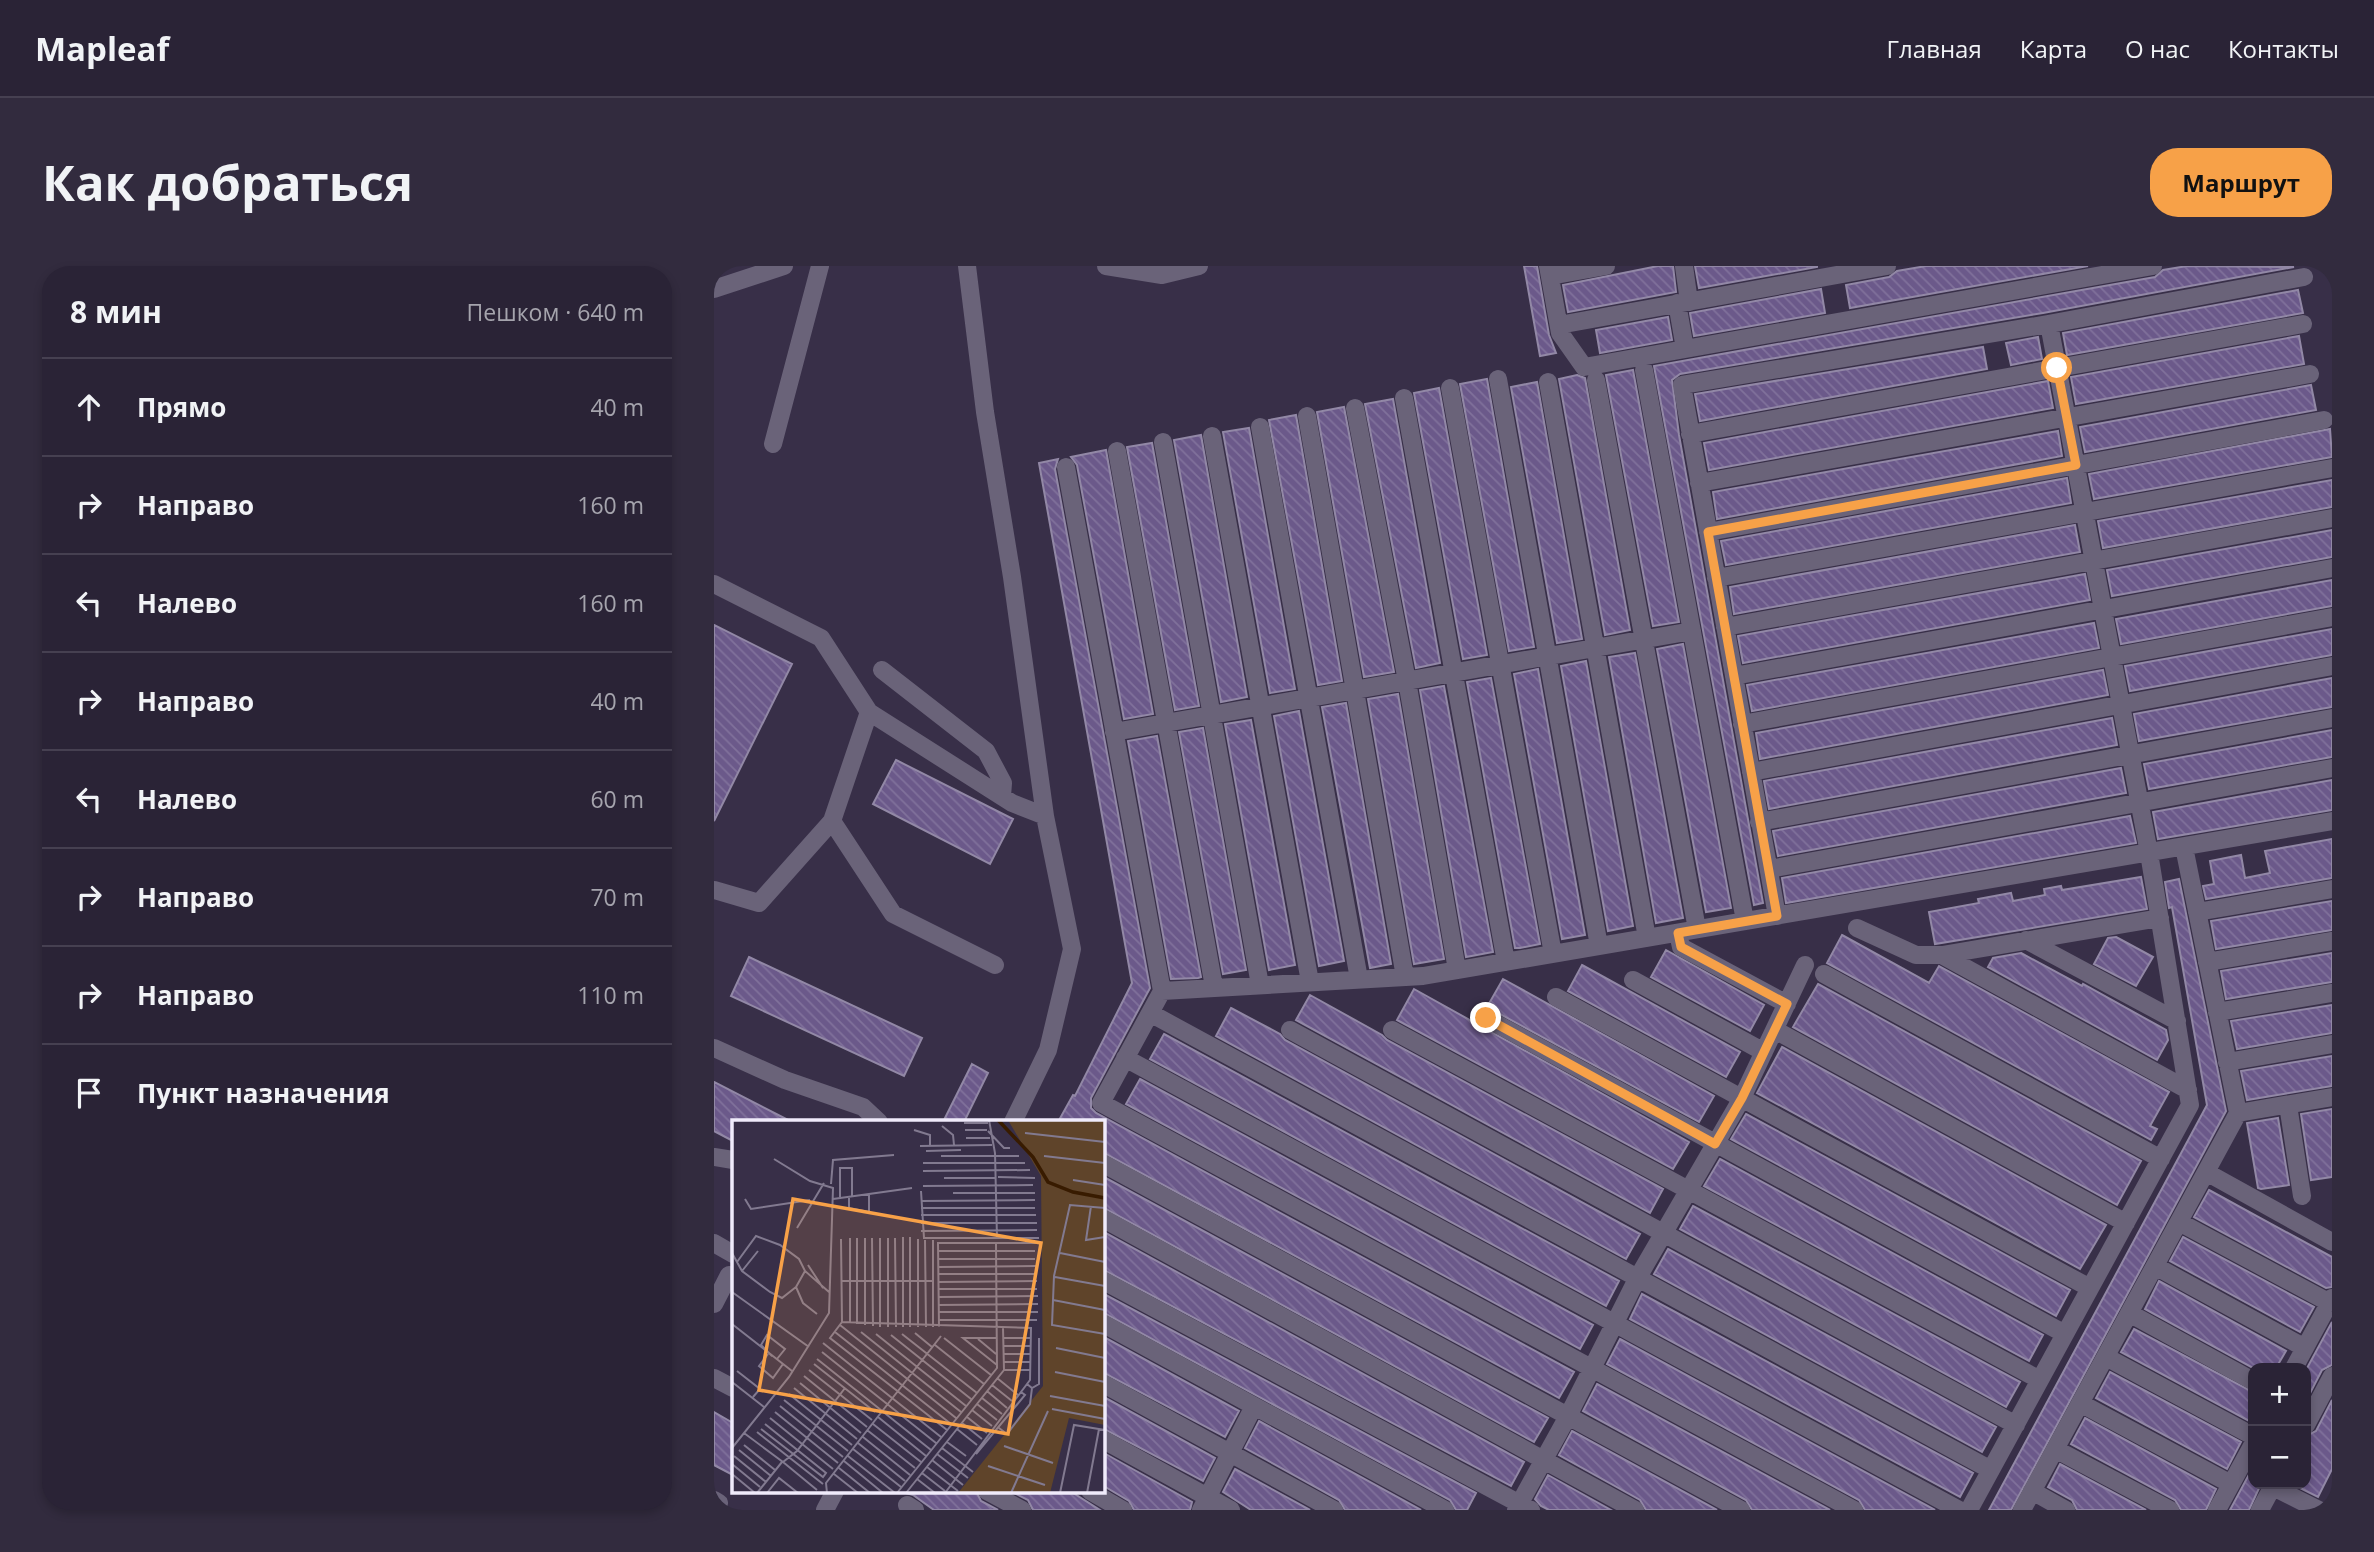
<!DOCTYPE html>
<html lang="ru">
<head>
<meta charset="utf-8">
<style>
  :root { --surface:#2a2336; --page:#322b3e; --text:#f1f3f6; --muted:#a5a4ad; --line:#464051; --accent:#f7a148 }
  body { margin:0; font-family:"Open Sans",sans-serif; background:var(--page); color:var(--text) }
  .controls { position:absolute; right:21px; bottom:21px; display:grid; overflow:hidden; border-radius:14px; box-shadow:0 4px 10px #0003 }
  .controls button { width:63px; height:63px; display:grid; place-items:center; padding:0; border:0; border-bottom:2px solid var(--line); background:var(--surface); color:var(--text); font:35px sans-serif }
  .stop { position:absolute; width:21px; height:21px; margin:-16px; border:5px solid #f7a148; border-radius:50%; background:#fff }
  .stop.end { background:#f7a148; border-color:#fff; box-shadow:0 2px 7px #0008 }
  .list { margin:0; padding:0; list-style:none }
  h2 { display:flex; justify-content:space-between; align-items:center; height:91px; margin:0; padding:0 28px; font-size:30px }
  h2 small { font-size:23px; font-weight:400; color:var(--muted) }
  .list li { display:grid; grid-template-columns:46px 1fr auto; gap:21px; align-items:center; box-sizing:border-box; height:98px; padding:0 28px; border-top:2px solid var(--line) }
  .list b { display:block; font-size:26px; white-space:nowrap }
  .list em { font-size:23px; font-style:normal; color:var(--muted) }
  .icon { flex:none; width:38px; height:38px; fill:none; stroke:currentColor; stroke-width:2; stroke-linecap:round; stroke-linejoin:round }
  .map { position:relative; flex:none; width:1618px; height:1244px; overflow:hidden; border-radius:28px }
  header { display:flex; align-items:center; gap:42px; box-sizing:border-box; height:98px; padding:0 35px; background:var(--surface); border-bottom:2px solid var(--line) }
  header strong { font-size:33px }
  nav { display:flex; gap:38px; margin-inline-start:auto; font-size:24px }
  .intro { display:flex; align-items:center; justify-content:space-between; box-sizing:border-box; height:168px; padding:0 42px }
  h1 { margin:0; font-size:49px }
  .button { padding:18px 32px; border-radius:28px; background:var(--accent); color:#111; font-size:24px; font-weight:700 }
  main { display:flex; gap:42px; padding:0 42px }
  aside { flex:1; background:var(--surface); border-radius:28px; box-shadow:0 4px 10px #0003 }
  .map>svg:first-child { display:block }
  .building { fill:url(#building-back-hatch); stroke:#9288a6; stroke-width:2 }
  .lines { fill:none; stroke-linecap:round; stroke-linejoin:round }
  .minor { stroke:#6a6379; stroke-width:18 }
  .route { stroke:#f7a148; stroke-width:9 }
  .inset-river { fill:none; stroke:#381b00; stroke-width:3.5 }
  .inset-road { fill:none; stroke:#827a90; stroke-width:2 }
  .view { fill:#f7a148; fill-opacity:0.15; stroke:#f7a148; stroke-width:3.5 }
  .inset-edge { fill:none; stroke:#f0ebfb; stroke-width:3.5 }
</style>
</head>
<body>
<header>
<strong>Mapleaf</strong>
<nav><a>Главная</a><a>Карта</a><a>О нас</a><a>Контакты</a></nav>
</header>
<div class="intro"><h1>Как добраться</h1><a class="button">Маршрут</a></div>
<main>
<aside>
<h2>8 мин<small>Пешком · 640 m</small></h2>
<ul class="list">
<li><svg class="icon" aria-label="ahead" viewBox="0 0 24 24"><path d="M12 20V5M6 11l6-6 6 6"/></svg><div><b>Прямо</b></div><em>40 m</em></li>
<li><svg class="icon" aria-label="right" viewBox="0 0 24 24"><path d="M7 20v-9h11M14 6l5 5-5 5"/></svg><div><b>Направо</b></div><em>160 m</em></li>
<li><svg class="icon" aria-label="left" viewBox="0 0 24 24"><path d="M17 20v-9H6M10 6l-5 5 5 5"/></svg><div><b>Налево</b></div><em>160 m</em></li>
<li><svg class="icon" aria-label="right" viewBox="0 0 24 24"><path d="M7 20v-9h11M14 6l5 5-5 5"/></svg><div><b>Направо</b></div><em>40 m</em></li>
<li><svg class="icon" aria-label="left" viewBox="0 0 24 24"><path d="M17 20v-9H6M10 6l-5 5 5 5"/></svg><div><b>Налево</b></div><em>60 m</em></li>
<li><svg class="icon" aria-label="right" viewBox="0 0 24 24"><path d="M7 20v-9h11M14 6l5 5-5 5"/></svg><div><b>Направо</b></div><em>70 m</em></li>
<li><svg class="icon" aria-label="right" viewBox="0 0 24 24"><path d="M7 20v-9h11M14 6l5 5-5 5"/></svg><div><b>Направо</b></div><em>110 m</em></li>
<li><svg class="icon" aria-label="arrive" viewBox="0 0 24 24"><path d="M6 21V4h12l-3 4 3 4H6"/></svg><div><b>Пункт назначения</b></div></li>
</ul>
</aside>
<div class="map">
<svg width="1618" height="1244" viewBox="0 0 1618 1244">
  <defs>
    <pattern id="building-back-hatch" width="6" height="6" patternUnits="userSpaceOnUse" patternTransform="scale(1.75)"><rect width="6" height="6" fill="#6b598a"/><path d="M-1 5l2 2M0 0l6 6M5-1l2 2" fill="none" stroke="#80719b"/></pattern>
  </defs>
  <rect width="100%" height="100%" fill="#382f48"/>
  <path class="building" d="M810 0H823L835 69 842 87 826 90Z
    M944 0H959L962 26 854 46 849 19Z
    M981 0H1103V1L985 22Z
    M1212 0H1374L1136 42 1132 19 1175 11 1183 5Z
    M1473 0 1580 1 1329 47 966 108 958 114 965 169 1049 637 1040 639 940 100 1441 11 1449 4Z
    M1107 23 1111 47 980 70 976 47Z
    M1584 24 1589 47 1353 89 1349 67Z
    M954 51 958 74 886 87 882 64Z
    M1585 70 1590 98 1362 138 1357 111Z
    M1324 71 1328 93 1297 99 1292 77Z
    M1269 81 1273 103 986 155 981 128Z
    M919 104 965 356 939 360 892 109Z
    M863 109 871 112 916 364 891 369 845 113Z
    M773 113 820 381 795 385 746 118Z
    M1334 115 1339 142 995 204 990 177Z
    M823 116 868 373 843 377 797 121Z
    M1597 119 1602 144 1371 186 1366 161Z
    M725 122 773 389 749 393 700 127Z
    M679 133 726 397 702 402 651 138Z
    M630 141 680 406 650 411 603 146Z
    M582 149 628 415 604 419 555 154Z
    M535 162 581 423 556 427 509 166Z
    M1616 163 1618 191 1380 233 1375 208Z
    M1344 165 1348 190 1003 253 999 226Z
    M487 169 533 431 507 436 460 174Z
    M438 177 485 440 461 444 413 181Z
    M392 184 439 448 410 453 363 199 357 191Z
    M344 193 341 203 436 722 377 832V842L382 847 860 1106 845 1132 388 886V856H344L359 829 361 830 418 717 325 197Z
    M1353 212 1357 237 1012 299 1007 275Z
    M1618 214V241L1389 282 1384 255Z
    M1361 259 1366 286 1020 348 1016 321Z
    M1618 264V291L1398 330 1393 304Z
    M1371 308 1376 334 1029 397 1024 370Z
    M1618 314V340L1407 378 1402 353Z
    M1380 357 1385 382 1038 445 1033 419Z
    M0 359 78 398 0 555Z
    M1618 363V389L1416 425 1411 400Z
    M969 378 1017 642 992 646 943 383Z
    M921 387 969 652 942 657 895 391Z
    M872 395 919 660 894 665 847 400Z
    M824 403 871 669 848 673 800 408Z
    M1389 404 1394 429 1046 493 1042 467Z
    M777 412 826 678 806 682H801L753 416Z
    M1618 412V441L1425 475 1420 448Z
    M730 420 779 686 752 691 706 424Z
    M684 428 730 693 700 698 654 433Z
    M632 437 677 698 656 702 608 441Z
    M585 445 630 695 605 700 560 450Z
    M1398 452 1403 479 1055 543 1050 515Z
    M537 454 581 699 555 704 511 458Z
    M489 462 532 704 509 708 465 466Z
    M1618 464V491L1435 523 1430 498Z
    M443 470 487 711 484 712 457 713 414 475Z
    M182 494 299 553 276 598 159 538Z
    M1407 502 1412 527 1064 590 1059 565Z
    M1618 514V544L1444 573 1439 546Z
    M1416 550 1422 577 1072 637 1068 612Z
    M1618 573V612L1492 633 1489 620 1500 618 1496 595 1527 589 1531 612 1556 607 1551 585Z
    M1427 611 1433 643 1221 678 1215 646 1265 637 1264 633 1297 627 1299 635 1331 629 1330 623 1347 620 1348 624Z
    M1465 613 1512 845 1297 1244H1275L1493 839 1458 641 1455 642 1451 616Z
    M1618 635V664L1502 683 1497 655Z
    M1128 669 1215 717 1225 700 1455 826 1436 860 1443 863 1437 874 1113 697Z
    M1402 671 1439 691 1422 720 1380 698 1394 672Z
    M952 684 1050 739 1036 765 937 711Z
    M1307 687 1368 720 1369 718 1452 764 1454 774 1443 794 1274 701 1279 692Z
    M1618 687V716L1512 733 1507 705Z
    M35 691 208 772 190 810 17 730Z
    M868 699 1026 786 1012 811 854 725Z
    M789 713 1000 830 985 856 773 741Z
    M1104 718 1427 895 1403 939 1079 761Z
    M700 723 975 876 959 903 683 754Z
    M596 729 668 769 673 774 949 923 936 947 582 754Z
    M1618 739V767L1523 783 1517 755Z
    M517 742 566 768 571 774 926 968 912 993 502 770Z
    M450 768 905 1015 892 1040 436 793Z
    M1068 781 1392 959 1366 1003 1043 827Z
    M1618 790V820L1533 834 1527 805Z
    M258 798 274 807 250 856H229Z
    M426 813 879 1059 866 1083 412 838Z
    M0 816 78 856H19V875L0 865Z
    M1618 843V911L1597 914 1587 848Z
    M1032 848 1356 1024 1342 1050 1017 873Z
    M1564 852 1575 919 1547 923 1544 922 1533 857Z
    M1006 893 1329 1069 1315 1095 990 920Z
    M388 910 834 1152 820 1176 388 941Z
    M1495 924 1618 991V1021L1612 1022 1480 951Z
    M979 940 1306 1116 1292 1141 966 963Z
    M388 965 810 1196 797 1220 388 1003Z
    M1469 971 1600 1041 1586 1066 1456 995Z
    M954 983 1282 1161 1268 1186 940 1008Z
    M1445 1015 1572 1085 1562 1102H1539L1431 1043Z
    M388 1027 762 1227 753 1244H742L736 1234 388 1046Z
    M928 1028 1259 1207 1246 1231 916 1053Z
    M1618 1056V1099L1608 1104 1592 1135V1104Z
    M1420 1063 1539 1126V1157L1407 1086Z
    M388 1070 525 1145 511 1171 388 1106Z
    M906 1073 1221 1244H1151L1145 1234 893 1098Z
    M1396 1106 1527 1176 1513 1203 1382 1132Z
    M883 1118 1116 1244H1038L1032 1234 869 1145Z
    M388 1130 501 1192 489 1215 388 1162Z
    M1618 1134V1203L1604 1231 1578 1218H1592V1170L1602 1165Z
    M0 1146 19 1157V1209L0 1199Z
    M1371 1152 1502 1223 1492 1244H1467L1461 1234 1357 1178Z
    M545 1155 707 1244H631L625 1234 531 1182Z
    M858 1165 1003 1244H932L926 1234 845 1189Z
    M388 1186 478 1236 476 1244H420L415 1235 388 1219Z
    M1346 1198 1432 1244H1363L1358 1234 1334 1221Z
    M1539 1201V1218H1547L1535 1244H1516Z
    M521 1203 596 1244H537L509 1226Z
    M834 1209 897 1244H835L827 1240 821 1233Z
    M185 1225H262L267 1235 284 1244H220L199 1229Z
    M296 1225H356L386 1244H319L314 1234Z"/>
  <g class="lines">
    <path class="minor" d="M253 0 271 146 298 311 331 550 358 683 334 784 299 856
      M392 0 448 9 485 0
      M834 0 846 67 870 101 1439 0
      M970 0 975 36
      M836 10 892 0
      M0 23 70 0
      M963 37 971 83
      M845 59 1173 0
      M930 104 1031 655
      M784 113 885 680
      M882 114 983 663
      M834 116 933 672
      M736 122 839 688
      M690 132 792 696
      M641 142 693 415 743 704
      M593 150 691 711
      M546 161 645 713
      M976 168 1589 58
      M498 170 596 716
      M449 176 546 719
      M59 178 106 0
      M403 185 500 721
      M352 201 448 725 709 710 1618 555
      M985 217 1596 108
      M994 266 1610 154
      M1002 312 1618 202
      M0 318 107 372 155 446 298 537 331 550
      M1011 361 1618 252
      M168 404 272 485 289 517 288 530
      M1020 410 1618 302
      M155 446 118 555 179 648 281 699
      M1028 458 1618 351
      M400 466 978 365
      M1037 506 1618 400
      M1045 556 1618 452
      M1055 603 1618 502
      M0 624 45 637 118 555
      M1483 646 1618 623
      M1063 650 968 119 1335 58 1590 11
      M1446 652 1228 689 1474 824
      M1143 662 1202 689H1228
      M964 667 967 681 1073 738
      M1312 674 1463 755
      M1493 696 1618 675
      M1110 708 1447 893
      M919 714 1050 786
      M448 725 387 837 1140 1244
      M842 731 1376 1022
      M1503 746 1618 727
      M436 747 1277 1204
      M772 752 1351 1068
      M576 764 1302 1159
      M678 764 1326 1114
      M1061 764 1412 957
      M0 782 71 814 149 841 165 856
      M411 792 1245 1244
      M1513 796 1618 778
      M1574 839 1588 930
      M1524 847 1618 831
      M0 891 19 894
      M388 897 1027 1244
      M1492 906 1618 976
      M388 952 921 1244
      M1465 956 1616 1037
      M0 977 19 988
      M1441 1000 1591 1082
      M388 1014 817 1244
      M0 1038 15 1009
      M1415 1047 1539 1115
      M388 1057 731 1244
      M1392 1091 1539 1170
      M1580 1102 1618 1032
      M0 1112 19 1122
      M388 1117 620 1244
      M1366 1137 1517 1218
      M1592 1159 1618 1110
      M388 1173 517 1244
      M1341 1183 1456 1244
      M1559 1221 1605 1244
      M273 1225 308 1244
      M376 1225 409 1244
      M1318 1225 1352 1244
      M0 1234 5 1237 1 1244
      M193 1239 201 1244
      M111 1244 121 1225
      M487 1244 540 1140
      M802 1244 854 1150 923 1013 1028 832 1091 699
      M1255 1244 1476 839 1435 587 1335 58
      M1308 1244 1524 847 1470 581
      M1503 1244 1539 1178
      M1546 1244 1560 1218"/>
  </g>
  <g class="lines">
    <path class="route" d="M772 752 1001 878 1028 832 1073 738 967 681 964 667 1063 650 994 266 1362 199 1343 102"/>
  </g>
  <g transform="translate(18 854)">
    <rect width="373" height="373" fill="#382f48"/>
    <path d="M276 0H373V305L337 298 318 373H226L311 266 309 56Z" fill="#5f442a"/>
    <path class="inset-river" d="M266 0 301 37 316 62 341 72 373 78"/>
    <path class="inset-road" d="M257 0 263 33 265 118M232 3H256M210 6 221 15 222 25M182 10 198 15V26M233 10H255M256 11 272 28H278M293 13 373 22M234 18H258M188 26 260 25M194 31 229 30M209 36H287M312 36 373 43M191 43H293M191 51 298 50M266 57 303 58M212 58H264M341 60 373 65M99 64 101 40 162 35M191 66 301 65M189 71 192 118H307M221 73H303M108 77V48H120V77M117 77V88L137 92V74M13 79 19 89 78 80M101 79 180 68M189 81 303 80M359 86 354 120 373 117M189 88H303M373 88 338 85 322 156 320 205 373 214M189 95H304M189 103H305M65 108 92 63M189 111 305 110M171 117V207M178 117V207M118 118V203M125 118V204M133 118V205M140 118 141 206M156 118V207M163 118 164 207M109 119 110 202 299 208 298 260 213 373M186 119V207M193 120 194 207M201 120V207M206 131H303M0 133 10 151 38 172 50 178 64 167M328 133 373 142M206 139H303M5 142 24 116 48 125 67 139 73 151 97 172M76 145 91 168M206 147 304 146M10 151 26 131M73 151 64 167 71 183 85 194M206 154H304M323 157 373 166M110 161H201M206 162 305 161M206 169H305M0 172 77 227M206 177 306 176M321 180 373 190M206 185 306 184M206 192H306M206 200H305M110 202 98 218 215 310M0 204 60 251M108 205 224 298M148 207V118M207 207 206 123H305M103 212 219 304M129 212 229 292M183 213 200 227M144 214 234 286M170 214 245 273M159 215 239 279M212 218 259 255M271 218H299M246 219 264 234M91 223 209 317M203 225 252 264M271 226H299M324 228 373 238M90 232 204 323M36 234 27 246 41 258 51 244M272 234H299M40 236 29 225 35 215 53 229 45 239M85 239 199 330M272 242H298M82 244 143 292M265 245 231 218H265M77 250 140 300M272 250H298M5 251 28 269 21 277M323 252 373 262M72 256 135 307M265 258 286 275M0 262 32 287M68 263 129 313M295 264 300 268 307 264V218M260 265 280 281M62 268 125 319M255 271 275 288M57 274 120 325M318 276 373 286M250 278 270 294M52 280 116 331M245 284 265 300M48 286 111 337M320 289 373 299M240 290 260 306M43 292 106 343M146 297 194 336M235 297 255 313M38 298 101 349M230 303 250 319M141 304 189 342M267 308 275 314 298 284 300 268M29 309 91 357 94 353 33 304M225 309 245 325M135 310 183 348M25 312 91 364M12 313 51 342 65 331 113 268M131 317 178 355M215 322 234 336M126 323 173 361M12 325 43 350M272 326 321 343M0 328 57 257 97 193 101 68 78 61 42 39M210 328 241 352M121 329 169 367M7 330 39 356M205 334 236 358M244 334 293 275 289 272M2 336 34 362M116 336 163 373M200 340 231 365M112 341 151 373M51 342 85 370M0 344 28 367M256 346 313 365M195 347 226 371M107 348 138 373M190 353 213 371M0 354 23 373M102 354 126 373M185 359 203 373M25 373 50 342M35 373 47 358 66 373M95 373 94 363 209 216M165 373 265 248 264 124M174 373 272 250 271 208M279 373 316 291M328 373 342 305 373 310M355 373 367 309"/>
    <path class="view" d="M61 79 309 123 276 314 27 270Z"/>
    <rect width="373" height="373" class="inset-edge"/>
  </g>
</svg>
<div class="controls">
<button>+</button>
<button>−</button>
</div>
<div class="stop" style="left:1343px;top:102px"></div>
<div class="stop end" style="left:772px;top:752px"></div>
</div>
</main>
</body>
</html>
